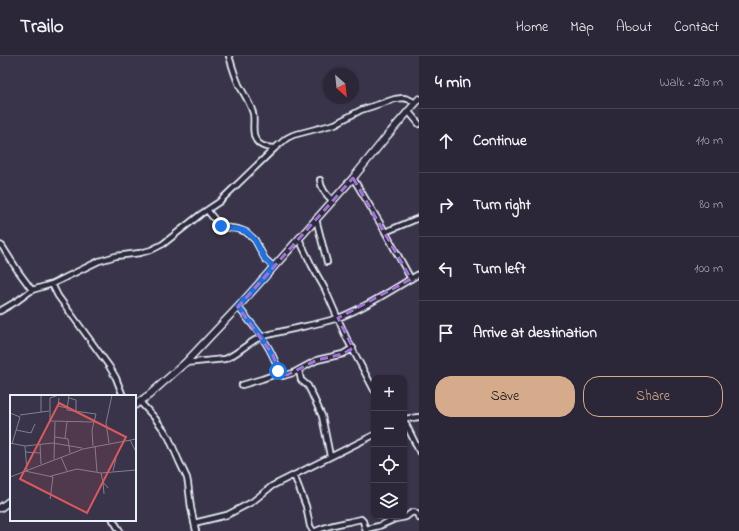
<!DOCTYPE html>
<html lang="en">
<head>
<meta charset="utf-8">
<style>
  :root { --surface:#2c2738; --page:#342f40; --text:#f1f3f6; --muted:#a6a5ae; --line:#484453; --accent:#d6ab8b }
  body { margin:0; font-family:"Indie Flower",sans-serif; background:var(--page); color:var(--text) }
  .controls { position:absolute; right:12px; bottom:12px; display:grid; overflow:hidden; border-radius:8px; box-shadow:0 1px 3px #0004 }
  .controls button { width:36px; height:36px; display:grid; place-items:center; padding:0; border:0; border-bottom:1px solid var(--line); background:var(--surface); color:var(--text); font:20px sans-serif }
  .compass { position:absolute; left:323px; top:12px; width:36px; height:36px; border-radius:50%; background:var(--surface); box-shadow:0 1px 3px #0004; rotate:153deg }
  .stop { position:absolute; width:12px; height:12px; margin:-9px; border:3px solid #1a73e8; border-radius:50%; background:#fff }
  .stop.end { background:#1a73e8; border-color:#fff; box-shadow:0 1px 4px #0008 }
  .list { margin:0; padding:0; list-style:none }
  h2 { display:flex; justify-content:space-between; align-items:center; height:52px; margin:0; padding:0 16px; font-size:17px }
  h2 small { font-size:13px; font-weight:400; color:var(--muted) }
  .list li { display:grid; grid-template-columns:26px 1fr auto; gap:12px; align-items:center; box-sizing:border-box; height:64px; padding:0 16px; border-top:1px solid var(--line) }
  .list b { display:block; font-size:15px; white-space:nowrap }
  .list em { font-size:13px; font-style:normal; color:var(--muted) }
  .actions { display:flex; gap:8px; padding:12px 16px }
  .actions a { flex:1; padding:9px 0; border:1px solid var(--accent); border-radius:16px; text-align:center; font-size:14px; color:var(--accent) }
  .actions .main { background:var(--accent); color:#111 }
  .icon { flex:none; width:22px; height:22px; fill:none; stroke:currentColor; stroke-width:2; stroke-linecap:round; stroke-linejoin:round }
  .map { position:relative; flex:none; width:419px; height:475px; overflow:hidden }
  header { display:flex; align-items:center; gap:24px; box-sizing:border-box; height:56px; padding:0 20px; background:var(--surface); border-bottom:1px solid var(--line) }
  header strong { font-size:19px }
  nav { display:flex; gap:22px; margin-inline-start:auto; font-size:14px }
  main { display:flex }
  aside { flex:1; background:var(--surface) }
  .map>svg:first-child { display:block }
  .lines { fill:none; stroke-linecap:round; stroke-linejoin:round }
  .minor-casing { stroke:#e8f1f8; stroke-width:8 }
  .tertiary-casing { stroke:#e8f1f8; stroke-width:9 }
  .minor { stroke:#2f2a3d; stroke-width:4.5 }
  .tertiary { stroke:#2f2a3d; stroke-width:6 }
  .route { stroke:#1a73e8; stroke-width:5 }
  .marked { fill:none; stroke:#a171d3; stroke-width:3; stroke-dasharray:8 5; stroke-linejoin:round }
  .inset-road { fill:none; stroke:#808090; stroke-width:1 }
  .view { fill:#da5a5c; fill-opacity:0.15; stroke:#da5a5c; stroke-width:2 }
  .inset-edge { fill:none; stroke:#e8f1f8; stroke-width:2 }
</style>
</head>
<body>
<header>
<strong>Trailo</strong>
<nav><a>Home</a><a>Map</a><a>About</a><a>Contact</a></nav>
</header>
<main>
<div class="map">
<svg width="419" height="475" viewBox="0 0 419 475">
  <rect width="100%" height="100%" fill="#3a344a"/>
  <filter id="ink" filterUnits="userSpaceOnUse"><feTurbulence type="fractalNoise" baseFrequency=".025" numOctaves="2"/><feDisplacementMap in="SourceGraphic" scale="8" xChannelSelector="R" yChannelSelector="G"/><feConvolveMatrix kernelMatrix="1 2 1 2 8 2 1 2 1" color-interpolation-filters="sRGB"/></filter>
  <g filter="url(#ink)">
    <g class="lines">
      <defs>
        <path id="minor" d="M229 0C232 10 235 20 239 29 244 38 250 47 253 57 255 66 251 76 256 84 260 91 268 92 275 92L287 82 293 79 335 68 361 54 395 43 403 42 408 43 416 47
          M409 56 419 68
          M353 122 383 172 411 223
          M320 124C321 133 326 139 333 145
          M207 154 215 164 223 171 238 173 246 176 255 184 265 203 274 211
          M316 163 327 206
          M385 176 419 162
          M299 183 312 210 325 233 346 281 374 334
          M0 189 2 190 18 215 32 234
          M52 228 58 240 109 310 116 322 123 340
          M238 251C252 268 267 285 275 305 277 309 277 313 279 317L283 320 293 317 317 304 343 298 353 292
          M0 255 17 245 32 234 52 228 99 205 116 200 140 197 151 194 163 188 201 158 219 146 275 92
          M185 307 225 303C238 298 248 286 261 281 286 273 313 270 338 262 367 251 393 233 419 218
          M299 315 301 324 308 330 312 338 322 360 330 400
          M242 329 262 323 279 317
          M140 346 154 361 164 374 169 382 179 405 187 422 188 427 191 452 196 475
          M404 363 419 361
          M404 364 419 395
          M294 419 306 450 310 470 313 475
          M113 464 120 475
          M194 467 227 459 252 446 272 430 374 379
          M366 473 379 470 395 463 406 461 411 457 414 456 417 458 419 462
          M316 475C330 468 346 467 361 463L363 465 366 475"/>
        <path id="tertiary" d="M135 349 149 339 185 307 238 251 353 122 387 80 419 43
          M0 452 11 444"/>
      </defs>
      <use href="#minor" class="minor-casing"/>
      <use href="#tertiary" class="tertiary-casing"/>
      <use href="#minor" class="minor"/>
      <use href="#tertiary" class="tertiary"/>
    </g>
  </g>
  <g class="lines" filter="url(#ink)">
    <path class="route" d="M221 170C228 175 240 171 248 177 257 183 259 194 265 203 267 206 271 209 274 211L238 251C254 270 272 290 278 315"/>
  </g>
  <path class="marked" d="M353 122 411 223 338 262 353 292 343 298 317 304 287 319 279 317 273 299 238 251Z"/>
  <g transform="translate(10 339)">
    <rect width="126" height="126" fill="#3a344a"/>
    <path class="inset-road" d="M49 0 40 3V26L84 27M59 0 57 15 86 19 82 35 83 51M49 3 48 11 57 13M59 3 66 5V16M31 17V0M0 18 10 22 2 49M10 20 39 16M6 35 21 38 25 29M45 42 58 44 60 58M55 43 57 27M120 45 126 57M0 48 15 51 43 48 72 53M99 48 96 28 102 0M30 49 31 69M15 51 17 76M85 51 87 77M15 57 30 58M51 62 57 76M44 64 45 27M15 76 43 82 40 104M103 76 106 63M91 78 93 87 98 93M41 81 67 74 91 78 126 75M0 82 73 54 126 44M93 87 94 99"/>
    <path class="view" d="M49 8 116 42 77 118 10 84Z"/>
    <rect width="126" height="126" class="inset-edge"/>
  </g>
</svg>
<div class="controls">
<button>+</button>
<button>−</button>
<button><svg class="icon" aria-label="locate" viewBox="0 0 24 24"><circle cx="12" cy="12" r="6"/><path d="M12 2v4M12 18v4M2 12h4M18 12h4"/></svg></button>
<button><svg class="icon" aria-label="layers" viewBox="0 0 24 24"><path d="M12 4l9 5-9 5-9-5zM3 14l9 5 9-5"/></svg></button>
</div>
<svg class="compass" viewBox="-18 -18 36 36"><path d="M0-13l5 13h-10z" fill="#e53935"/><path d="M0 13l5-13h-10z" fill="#a6a5ae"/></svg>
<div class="stop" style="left:278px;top:315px"></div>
<div class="stop end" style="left:221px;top:170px"></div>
</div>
<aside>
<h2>4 min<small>Walk · 290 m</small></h2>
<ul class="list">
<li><svg class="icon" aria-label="ahead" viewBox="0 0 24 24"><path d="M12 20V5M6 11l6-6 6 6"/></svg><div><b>Continue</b></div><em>110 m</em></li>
<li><svg class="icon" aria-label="right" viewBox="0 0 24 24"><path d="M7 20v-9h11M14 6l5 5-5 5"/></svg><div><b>Turn right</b></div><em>80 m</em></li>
<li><svg class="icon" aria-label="left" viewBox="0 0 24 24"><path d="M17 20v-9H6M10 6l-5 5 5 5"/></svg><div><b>Turn left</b></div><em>100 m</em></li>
<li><svg class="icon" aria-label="arrive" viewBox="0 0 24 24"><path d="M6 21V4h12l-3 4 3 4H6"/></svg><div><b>Arrive at destination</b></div></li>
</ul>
<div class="actions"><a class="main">Save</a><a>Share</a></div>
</aside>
</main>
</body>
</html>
